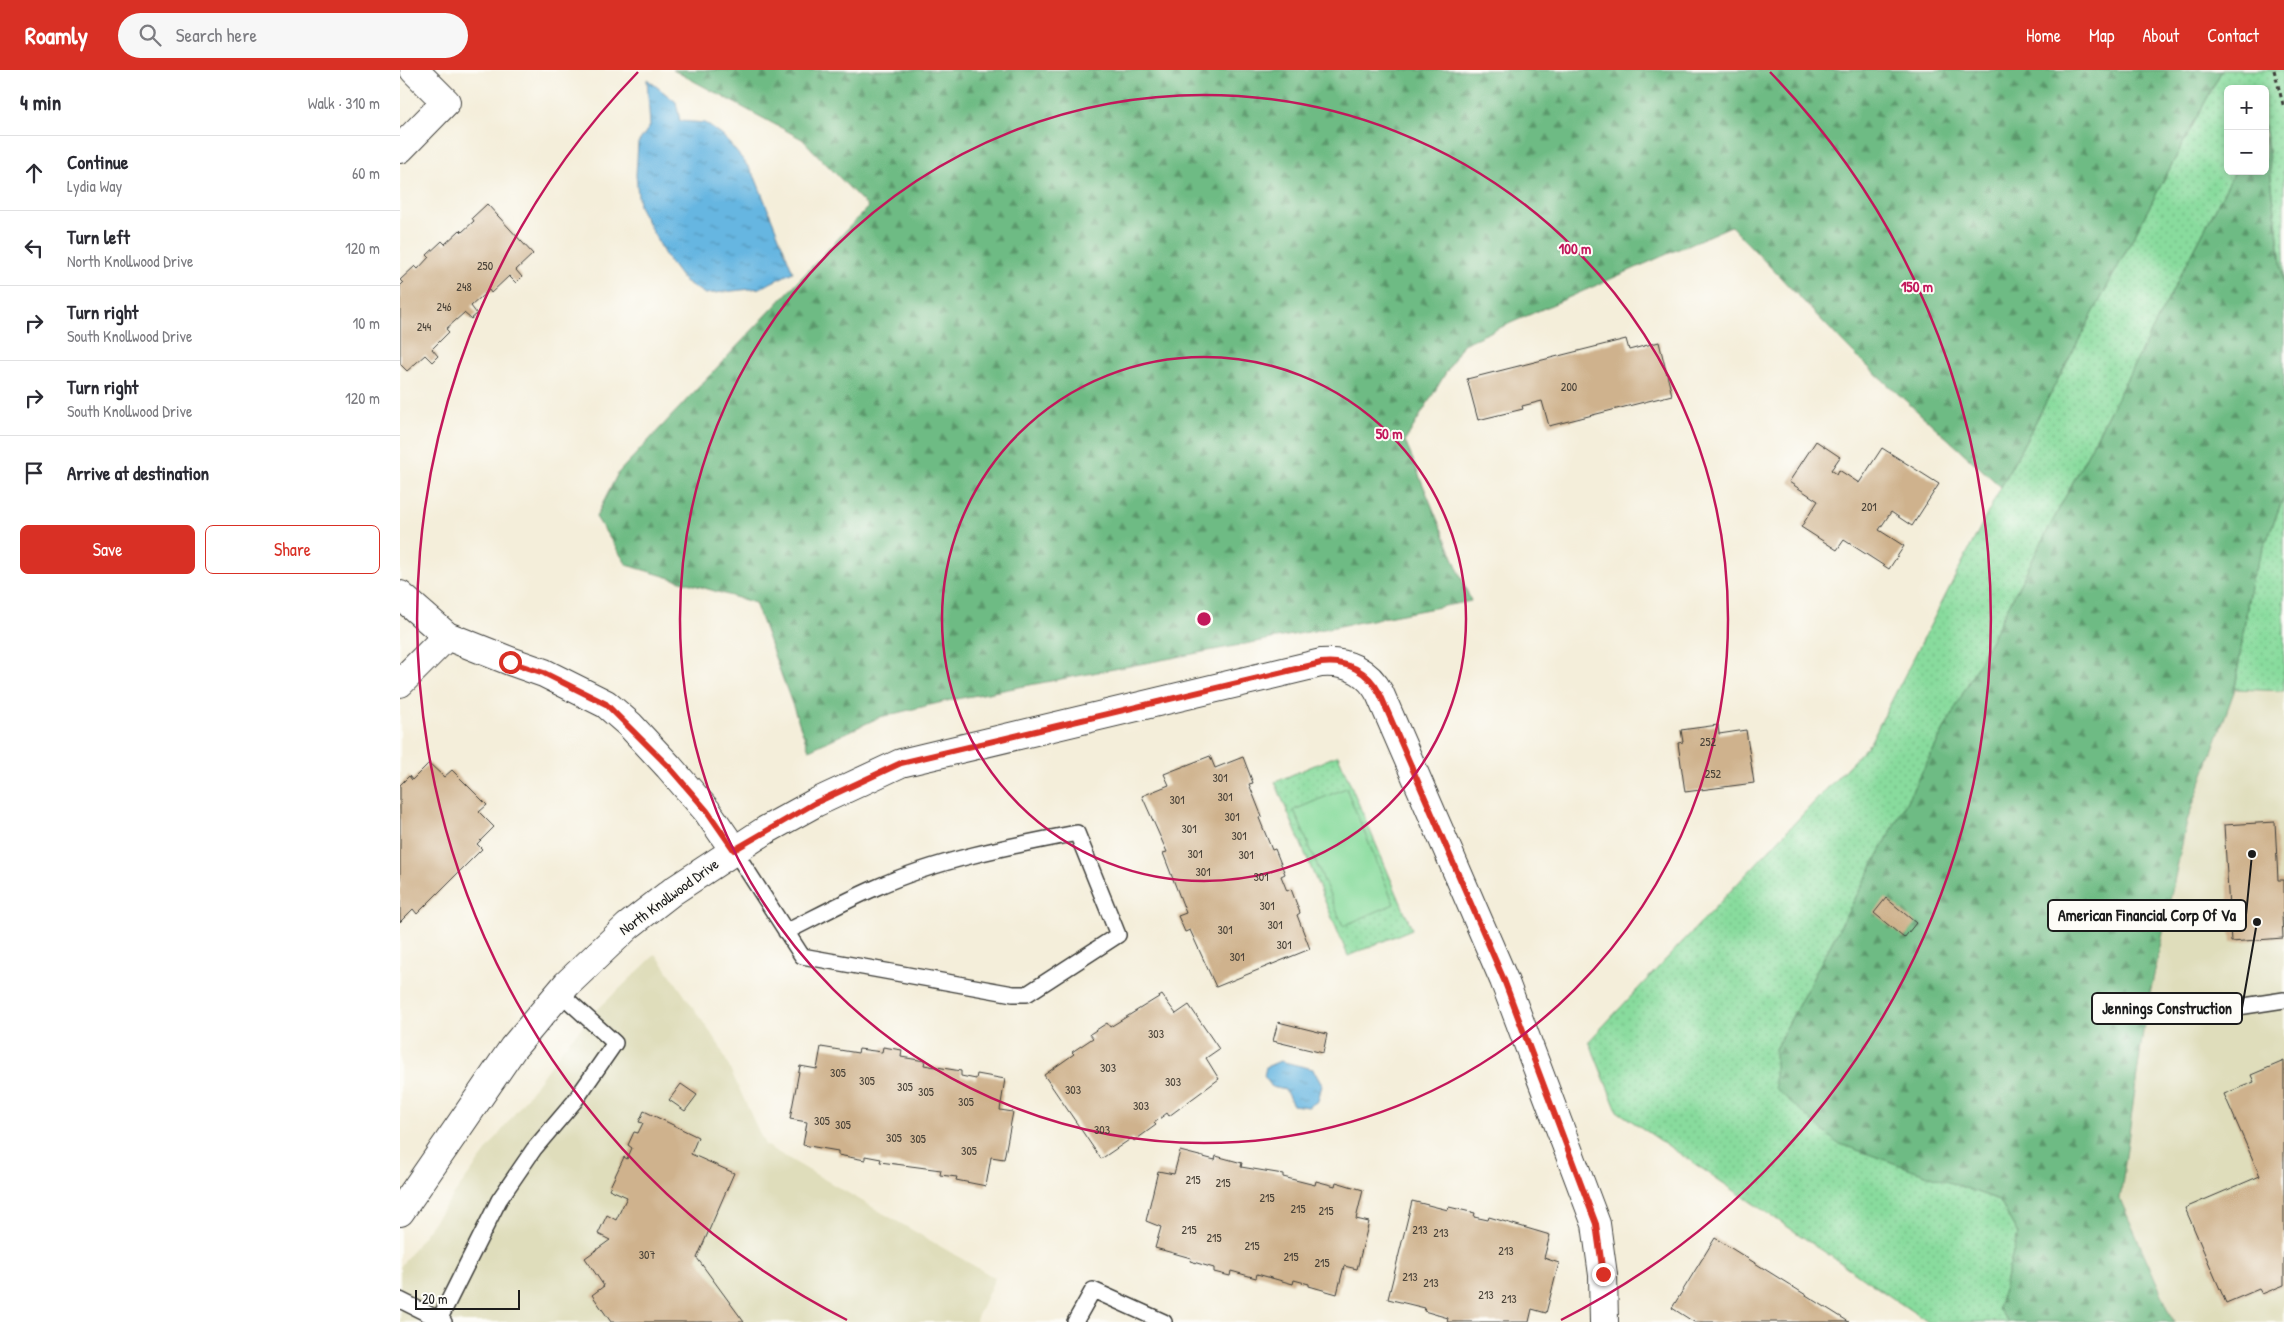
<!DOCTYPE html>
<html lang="en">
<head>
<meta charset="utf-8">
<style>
  :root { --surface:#fff; --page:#f7f7f7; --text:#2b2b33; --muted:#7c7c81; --line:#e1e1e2; --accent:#d93025 }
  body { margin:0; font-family:"Patrick Hand",sans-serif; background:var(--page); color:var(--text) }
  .controls { position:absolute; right:15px; top:15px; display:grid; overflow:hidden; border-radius:8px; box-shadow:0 2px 8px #0003 }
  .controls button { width:45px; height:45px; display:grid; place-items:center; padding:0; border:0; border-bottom:1px solid var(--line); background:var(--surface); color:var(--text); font:25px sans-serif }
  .scale { position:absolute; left:15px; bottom:12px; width:105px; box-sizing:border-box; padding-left:5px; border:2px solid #1c1c1c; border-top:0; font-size:14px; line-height:18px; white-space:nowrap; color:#1c1c1c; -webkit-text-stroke:4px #fdfcf7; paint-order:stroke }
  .stop { position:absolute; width:15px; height:15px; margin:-11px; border:4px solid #d93025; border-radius:50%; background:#fff }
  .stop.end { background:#d93025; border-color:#fff; box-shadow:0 1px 5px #0008 }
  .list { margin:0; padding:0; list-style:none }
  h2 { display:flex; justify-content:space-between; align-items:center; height:65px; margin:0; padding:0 20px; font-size:21px }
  h2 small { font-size:16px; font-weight:400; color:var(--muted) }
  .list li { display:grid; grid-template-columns:32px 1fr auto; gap:15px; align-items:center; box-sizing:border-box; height:75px; padding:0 20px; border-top:1px solid var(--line) }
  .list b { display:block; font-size:19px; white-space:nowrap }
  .list p { margin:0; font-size:16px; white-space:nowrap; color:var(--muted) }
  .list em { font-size:16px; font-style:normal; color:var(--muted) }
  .actions { display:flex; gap:10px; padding:15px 20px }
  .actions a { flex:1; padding:11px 0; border:1px solid var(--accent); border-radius:8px; text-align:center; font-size:18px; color:var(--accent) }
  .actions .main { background:var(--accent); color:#fff }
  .icon { flex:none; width:28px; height:28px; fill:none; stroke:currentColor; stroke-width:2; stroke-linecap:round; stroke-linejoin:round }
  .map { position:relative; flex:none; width:1884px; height:1252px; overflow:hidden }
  header { display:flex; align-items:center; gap:30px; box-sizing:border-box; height:70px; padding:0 25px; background:var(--accent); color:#fff }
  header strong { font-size:24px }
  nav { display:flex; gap:28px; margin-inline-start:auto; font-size:18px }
  .search { width:350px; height:45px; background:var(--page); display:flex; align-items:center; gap:12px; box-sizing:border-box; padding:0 18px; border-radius:28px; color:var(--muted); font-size:19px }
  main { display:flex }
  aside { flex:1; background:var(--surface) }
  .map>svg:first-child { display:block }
  .built { fill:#dfddbb }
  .grass { fill:url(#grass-dots); stroke:#527c5c }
  .forest { fill:url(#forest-firs); stroke:#456c50 }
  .pitch { fill:#88db9d; stroke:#527c5c }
  .water { fill:url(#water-ripples); stroke:#41697e }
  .building { fill:#cfb28d }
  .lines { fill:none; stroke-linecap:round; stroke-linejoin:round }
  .service-casing { stroke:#3c3c38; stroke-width:18 }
  .minor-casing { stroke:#3c3c38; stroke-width:30 }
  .path { stroke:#3c3c38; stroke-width:3; stroke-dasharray:4 4; stroke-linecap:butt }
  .service { stroke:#fff; stroke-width:15 }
  .minor { stroke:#fff; stroke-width:28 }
  .route { stroke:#d93025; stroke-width:6 }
  .ring { fill:none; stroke:#c2185b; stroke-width:2.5 }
  .labels { text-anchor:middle; stroke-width:4; stroke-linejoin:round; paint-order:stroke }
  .number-label { font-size:12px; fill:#494238 }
  .street-label { font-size:15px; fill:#1c1c1c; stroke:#fdfcf7 }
  .centre { fill:#c2185b; stroke:#fdfcf7; stroke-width:2.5 }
  .ring-label { font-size:15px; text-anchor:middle; font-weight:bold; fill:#c2185b; stroke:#fdfcf7; stroke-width:4; stroke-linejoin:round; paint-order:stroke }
  .leader { fill:none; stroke:#1c1c1c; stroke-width:2 }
  .callout-dot { fill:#1c1c1c; stroke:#fdfcf7; stroke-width:2 }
  .callout { fill:#fdfcf7; stroke:#1c1c1c; stroke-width:2 }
  .callout-label { font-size:16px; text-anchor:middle; font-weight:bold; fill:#1c1c1c }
</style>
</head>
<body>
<header>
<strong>Roamly</strong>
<div class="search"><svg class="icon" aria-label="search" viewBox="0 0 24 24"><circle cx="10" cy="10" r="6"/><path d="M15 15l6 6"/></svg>Search here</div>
<nav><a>Home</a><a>Map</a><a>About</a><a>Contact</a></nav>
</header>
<main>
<aside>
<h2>4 min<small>Walk · 310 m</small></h2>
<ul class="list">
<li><svg class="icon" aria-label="ahead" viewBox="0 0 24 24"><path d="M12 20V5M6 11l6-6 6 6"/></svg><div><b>Continue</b><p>Lydia Way</p></div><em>60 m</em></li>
<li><svg class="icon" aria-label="left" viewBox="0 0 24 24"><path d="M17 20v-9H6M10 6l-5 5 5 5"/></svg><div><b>Turn left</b><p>North Knollwood Drive</p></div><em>120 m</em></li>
<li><svg class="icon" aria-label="right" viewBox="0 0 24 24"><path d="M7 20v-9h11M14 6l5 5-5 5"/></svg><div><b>Turn right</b><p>South Knollwood Drive</p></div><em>10 m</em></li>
<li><svg class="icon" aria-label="right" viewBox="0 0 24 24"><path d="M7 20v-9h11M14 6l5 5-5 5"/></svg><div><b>Turn right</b><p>South Knollwood Drive</p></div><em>120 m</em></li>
<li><svg class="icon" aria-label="arrive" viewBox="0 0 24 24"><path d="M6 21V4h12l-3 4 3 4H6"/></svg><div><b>Arrive at destination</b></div></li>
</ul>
<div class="actions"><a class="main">Save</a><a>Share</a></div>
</aside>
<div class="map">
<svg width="1884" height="1252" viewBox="0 0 1884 1252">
  <defs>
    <pattern id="grass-dots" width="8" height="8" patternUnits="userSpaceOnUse" patternTransform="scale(1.25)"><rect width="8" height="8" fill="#88db9d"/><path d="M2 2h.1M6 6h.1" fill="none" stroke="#75bb87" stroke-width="1.8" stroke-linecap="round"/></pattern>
    <pattern id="forest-firs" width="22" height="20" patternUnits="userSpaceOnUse" patternTransform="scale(1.25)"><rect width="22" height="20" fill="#6ebb84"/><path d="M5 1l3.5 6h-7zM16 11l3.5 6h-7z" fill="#5a976b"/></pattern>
    <pattern id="water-ripples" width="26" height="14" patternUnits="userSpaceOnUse" patternTransform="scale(1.25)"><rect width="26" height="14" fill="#66b6e1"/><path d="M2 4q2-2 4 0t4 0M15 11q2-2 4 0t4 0" fill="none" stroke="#5393b6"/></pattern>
  </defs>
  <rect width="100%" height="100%" fill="#fdfcf7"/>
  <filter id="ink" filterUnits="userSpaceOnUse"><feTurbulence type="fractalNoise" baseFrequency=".02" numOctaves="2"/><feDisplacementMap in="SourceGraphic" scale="10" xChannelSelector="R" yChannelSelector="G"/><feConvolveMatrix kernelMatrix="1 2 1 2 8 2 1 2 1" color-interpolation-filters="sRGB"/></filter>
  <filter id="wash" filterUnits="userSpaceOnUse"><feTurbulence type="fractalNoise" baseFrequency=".0096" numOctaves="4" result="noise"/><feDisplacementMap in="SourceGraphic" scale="20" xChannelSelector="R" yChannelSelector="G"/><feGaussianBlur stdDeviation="1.12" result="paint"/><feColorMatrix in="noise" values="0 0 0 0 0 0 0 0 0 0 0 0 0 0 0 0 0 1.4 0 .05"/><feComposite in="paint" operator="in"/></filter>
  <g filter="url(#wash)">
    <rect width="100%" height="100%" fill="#f4eeda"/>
    <path class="built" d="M1835 619 1884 621V1252H1774L1720 1129 1745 947 1787 751Z
      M256 884 319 975 365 1075 595 1208 575 1252H0V1197L164 977 196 941Z"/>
    <path class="grass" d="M1822 0H1884V220L1865 55V19H1828V101H1835L1498 748 1375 979 1437 1072 1599 1130 1618 1164 1598 1239 1608 1252H1528L1217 1041 1189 971 1470 673 1601 417Z
      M1884 426V621L1835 619 1851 510Z
      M938 685 1012 859 948 886 875 712Z"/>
    <path class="forest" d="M273 0H1822L1601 417 1453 283 1331 156 1063 274 1005 371 1071 531 551 630 480 647 409 680 355 533 227 495 196 447 218 403 468 137 402 69Z
      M1865 55 1884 220V426L1851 510 1835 619 1787 751 1745 947 1720 1129 1774 1252H1608L1598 1239 1618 1164 1599 1130 1437 1073 1375 1018V979L1498 748 1835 101H1865Z"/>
    <path class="pitch" d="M946 718 994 834 943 856 894 740Z"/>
    <path class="water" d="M247 9 276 32 280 51 305 53 323 66 344 91 355 107 393 202 360 218 305 224 283 210 266 187 239 136 236 105 238 73 250 56Z
      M880 991 913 999 922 1015 918 1031 908 1037 893 1035 885 1020 872 1017 864 1006 866 997Z"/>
    <g id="blocks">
      <path class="building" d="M87 134 133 184 116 200 122 207 116 213 109 206 91 223 89 220 71 236 77 244 71 249 64 243 46 259 49 262 32 279 38 286 32 292 25 285 7 301 0 294V216L3 213 0 210 15 196 18 199 29 187 27 185 42 171 45 174 60 160 62 162 74 151 72 148Z
        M1226 269 1229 280 1259 272 1272 325 1149 356 1142 331 1122 336 1123 339 1078 350 1067 309Z
        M1416 371 1440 387 1431 400 1437 404 1439 400 1459 413 1482 378 1539 414 1512 456 1491 442 1479 460 1504 476 1489 499 1444 470 1437 480 1401 457 1418 431 1389 412Z
        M1318 655 1319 664 1346 660 1354 713 1285 722 1278 673 1283 672 1281 660Z
        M810 686 815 698 843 687 853 713 849 714 862 747 859 748 872 780 875 779 885 804 881 806 887 821 891 819 900 843 897 845 910 879 816 917 790 860 785 862 778 846 786 843 763 783 767 782 742 726 769 715 764 704Z
        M29 693 44 707 52 700 87 735 79 742 94 757 77 774 82 779 17 844 13 839 0 852V715L9 706 12 710Z
        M1875 752 1878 810H1884V843H1882L1883 868 1831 872 1824 755Z
        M1486 828 1516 853 1504 868 1474 843Z
        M762 925 776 944 789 935 819 979 806 988 819 1009 769 1046 767 1043 754 1053 756 1055 734 1071 732 1068 701 1089 644 1005 674 984 672 982 693 968 690 964 707 953 710 957Z
        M878 952 927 964 923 983 873 971Z
        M421 977 458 983 459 979 482 982 483 977 502 980 501 987 525 991 524 995 561 1001V1006L576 1009 577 1004 605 1009 600 1040 613 1042 604 1089 591 1087 586 1116 556 1110 557 1107 540 1105 541 1100 480 1092 481 1089 465 1086V1090L438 1085V1081L403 1075 407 1052 390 1049 400 996 417 999Z
        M1884 991V1215L1862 1224 1859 1219 1826 1233 1785 1138 1860 1106 1824 1024 1854 1012 1851 1005Z
        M281 1014 297 1025 285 1041 269 1030Z
        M244 1041 298 1067 291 1084 334 1103 297 1188 344 1252H211L192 1225 204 1216 185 1188 210 1170 198 1164 207 1145 216 1150 227 1127 209 1119 224 1087 227 1089 232 1078 228 1075 234 1062 238 1063 243 1053 239 1052Z
        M780 1081 815 1090 816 1086 842 1093 841 1097 883 1104V1107L915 1115 916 1111 935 1116 936 1112 963 1120 956 1149 969 1152 957 1199 944 1196 937 1224 909 1216V1214L894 1210 893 1214 857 1204 856 1208 831 1201 830 1206 814 1202V1198L790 1191 791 1188 755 1178 761 1157 746 1151 758 1101 774 1104Z
        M1012 1131 1048 1140 1049 1137 1075 1143 1074 1147 1088 1150 1089 1147 1150 1165 1144 1188 1159 1193 1146 1243 1132 1239 1129 1252H1047L1048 1248 1024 1241 1025 1238 988 1229Z
        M1315 1168 1449 1252H1294L1272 1238Z"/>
    </g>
  </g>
  <g filter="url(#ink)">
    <use href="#blocks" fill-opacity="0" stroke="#3c3c38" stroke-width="1"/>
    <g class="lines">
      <defs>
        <path id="service" d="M334 780 402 886 613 924H627L718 865 677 763C610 776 537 790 475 818 445 831 416 847 386 862
          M1838 937 1884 930
          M0 1230 44 1252
          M39 1250 99 1130 134 1079 174 1032 215 973 160 923
          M675 1252 693 1220 764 1252"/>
        <path id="minor" d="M0 79 46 32 14 0
          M0 525 47 566 110 591 144 603 206 634 230 655 269 697 307 741 334 780
          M0 613 47 566
          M0 1142 113 978 167 914 228 856 273 821 366 760 415 733 501 693 921 593C947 591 968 601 980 624L1104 910 1196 1154 1203 1205 1204 1252"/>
      </defs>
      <use href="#service" class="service-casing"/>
      <use href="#minor" class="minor-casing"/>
      <path class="path" d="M1874 0 1884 38"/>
      <use href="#service" class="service"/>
      <use href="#minor" class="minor"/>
    </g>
  </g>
  <g class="lines" filter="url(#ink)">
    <path class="route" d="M110 592 144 603 206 634 269 697 307 741 334 780 415 733 501 693 921 593C947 590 968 601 980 624L1104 910 1196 1154 1203 1204"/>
  </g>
  <g class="ring">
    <circle cx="804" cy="549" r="262"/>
    <circle cx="804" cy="549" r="524"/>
    <path d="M447 1250A787 787 0 0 1 238 2M1370 2A787 787 0 0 1 1161 1250"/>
  </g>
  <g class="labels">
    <g class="number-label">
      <text x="85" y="200">250</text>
      <text x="64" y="221">248</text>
      <text x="44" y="241">246</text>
      <text x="24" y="261">244</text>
      <text x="1169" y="321">200</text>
      <text x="1469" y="441">201</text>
      <text x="1308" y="676">252</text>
      <text x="1313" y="708">252</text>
      <text x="820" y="712">301</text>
      <text x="825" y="731">301</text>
      <text x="777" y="734">301</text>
      <text x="832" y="751">301</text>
      <text x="789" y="763">301</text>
      <text x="839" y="770">301</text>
      <text x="795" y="788">301</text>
      <text x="846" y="789">301</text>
      <text x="803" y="806">301</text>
      <text x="861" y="811">301</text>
      <text x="867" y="840">301</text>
      <text x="875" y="859">301</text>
      <text x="825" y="864">301</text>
      <text x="884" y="879">301</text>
      <text x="837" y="891">301</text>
      <text x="756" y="968">303</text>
      <text x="708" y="1002">303</text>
      <text x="438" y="1007">305</text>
      <text x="467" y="1015">305</text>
      <text x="773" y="1016">303</text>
      <text x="505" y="1021">305</text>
      <text x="673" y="1024">303</text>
      <text x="526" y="1026">305</text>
      <text x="566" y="1036">305</text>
      <text x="741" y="1040">303</text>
      <text x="422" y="1055">305</text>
      <text x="443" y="1059">305</text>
      <text x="702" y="1064">303</text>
      <text x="494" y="1072">305</text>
      <text x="518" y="1073">305</text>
      <text x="569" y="1085">305</text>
      <text x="793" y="1114">215</text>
      <text x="823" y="1117">215</text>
      <text x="867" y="1132">215</text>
      <text x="898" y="1143">215</text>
      <text x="926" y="1145">215</text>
      <text x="789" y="1164">215</text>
      <text x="1020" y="1164">213</text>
      <text x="1041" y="1167">213</text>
      <text x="814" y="1172">215</text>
      <text x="852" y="1180">215</text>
      <text x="1106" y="1185">213</text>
      <text x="247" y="1189">307</text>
      <text x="891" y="1191">215</text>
      <text x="922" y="1197">215</text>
      <text x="1010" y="1211">213</text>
      <text x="1031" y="1217">213</text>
      <text x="1086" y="1229">213</text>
      <text x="1109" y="1233">213</text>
    </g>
    <g class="street-label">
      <text transform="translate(269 827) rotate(-36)" y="5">North Knollwood Drive</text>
    </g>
  </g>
  <circle cx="804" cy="549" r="8" class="centre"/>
  <g class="ring-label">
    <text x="1175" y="184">100 m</text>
    <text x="1517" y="222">150 m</text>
    <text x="989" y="369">50 m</text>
  </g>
  <path class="leader" d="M1852 784L1846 845M1857 852L1842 938"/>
  <g class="callout-dot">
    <circle cx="1852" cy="784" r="5"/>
    <circle cx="1857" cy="852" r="5"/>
  </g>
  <g class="callout">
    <rect x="1648" y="830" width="198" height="31" rx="5"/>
    <rect x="1692" y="923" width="150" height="31" rx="5"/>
  </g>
  <g class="callout-label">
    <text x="1747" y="851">American Financial Corp Of Va</text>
    <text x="1767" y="944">Jennings Construction</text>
  </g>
</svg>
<div class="controls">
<button>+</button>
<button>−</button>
</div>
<div class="scale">20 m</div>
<div class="stop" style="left:110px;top:592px"></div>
<div class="stop end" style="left:1203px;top:1204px"></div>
</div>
</main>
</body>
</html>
